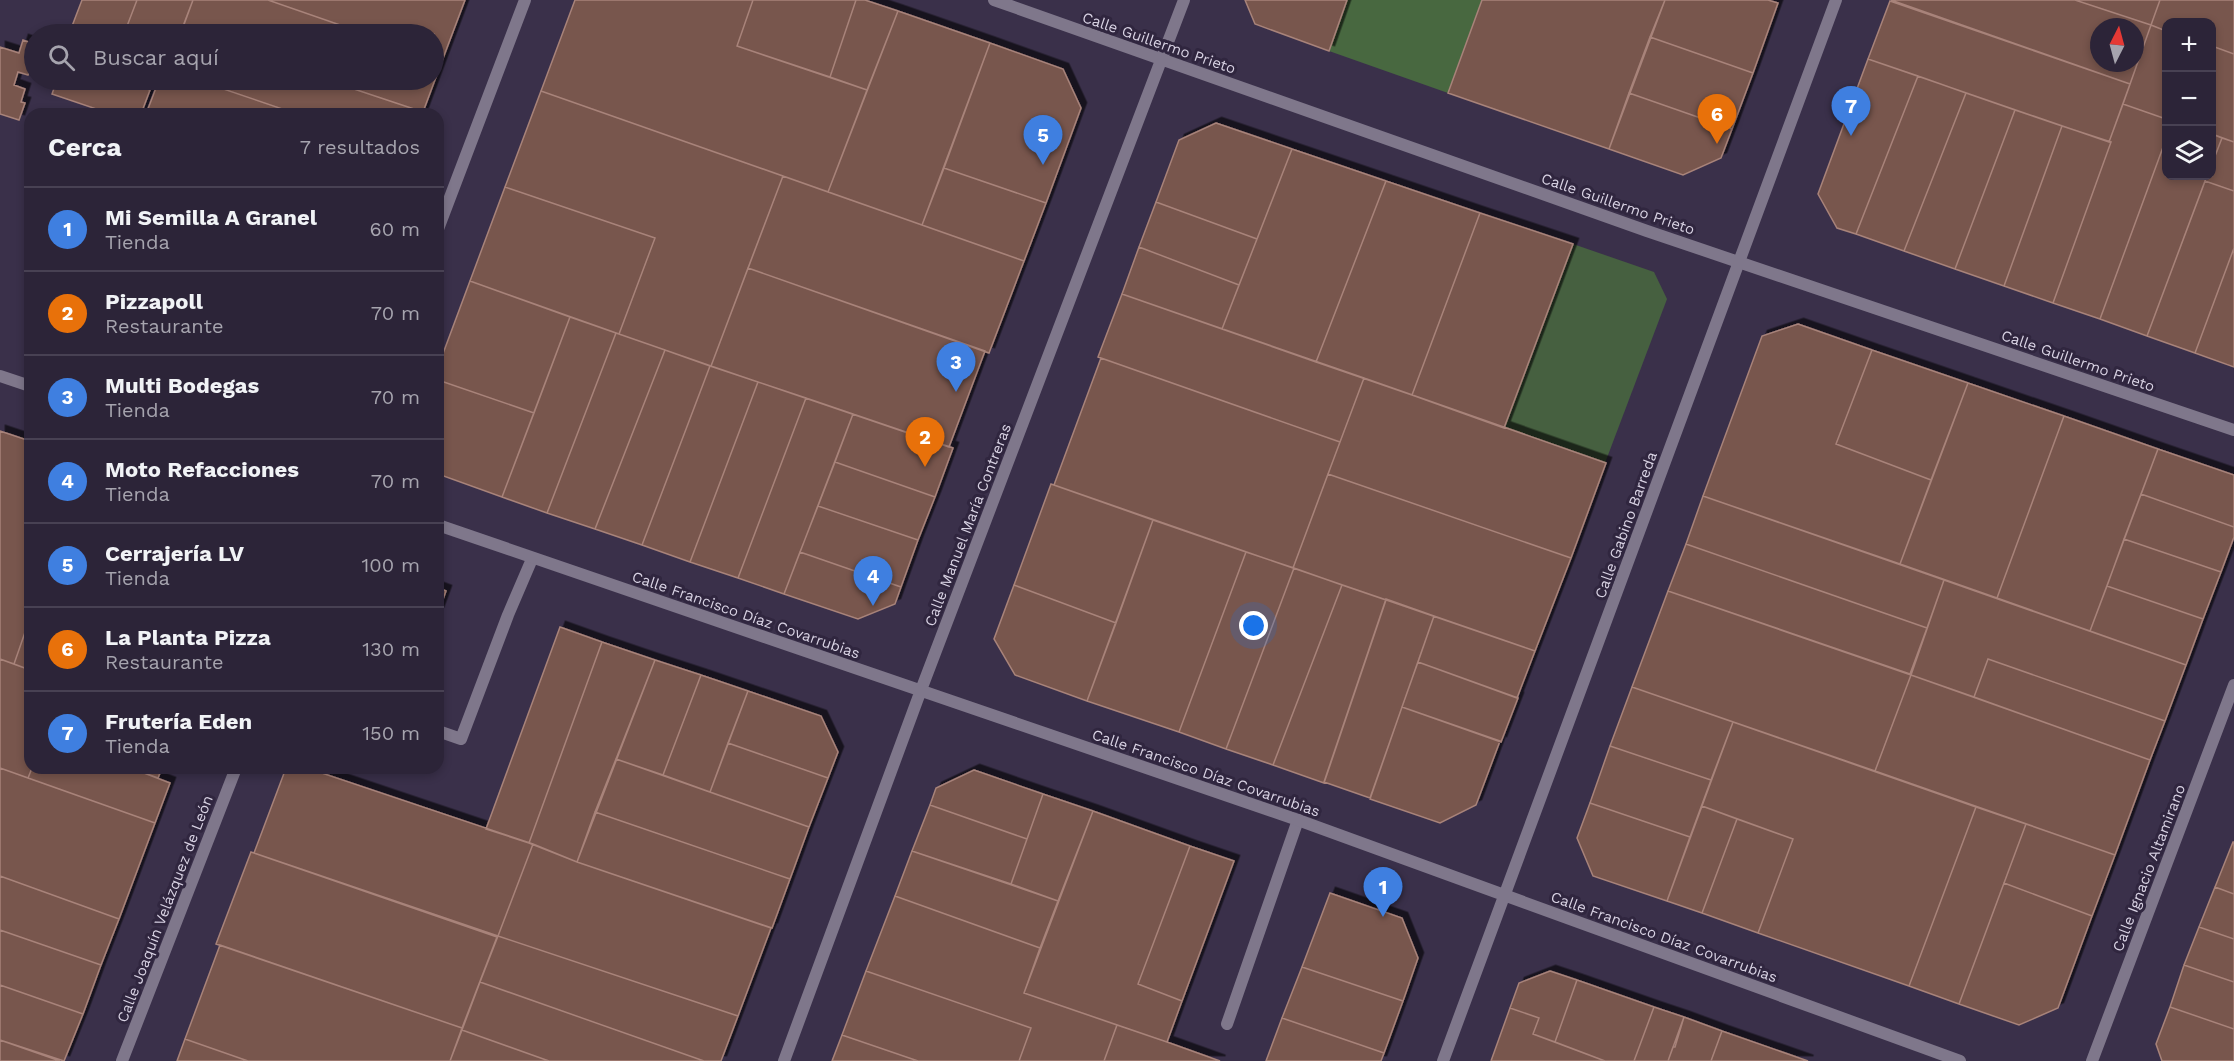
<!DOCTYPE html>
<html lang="es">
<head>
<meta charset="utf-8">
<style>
  :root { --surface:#2c2438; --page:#342c40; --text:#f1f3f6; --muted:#a6a4ae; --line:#484153; --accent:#b3adf9 }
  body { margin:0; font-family:"Work Sans",sans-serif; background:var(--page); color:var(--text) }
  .controls { position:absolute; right:18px; top:18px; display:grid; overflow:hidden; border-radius:12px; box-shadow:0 3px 9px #0003 }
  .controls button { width:54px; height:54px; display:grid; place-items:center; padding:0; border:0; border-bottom:2px solid var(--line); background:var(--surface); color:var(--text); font:30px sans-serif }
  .compass { position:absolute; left:2090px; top:18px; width:54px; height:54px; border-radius:50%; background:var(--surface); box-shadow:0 3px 9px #0003; rotate:6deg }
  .you { position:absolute; left:1254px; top:626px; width:21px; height:21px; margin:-15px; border:4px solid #fff; border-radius:50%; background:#1a73e8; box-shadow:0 0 0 9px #1a73e833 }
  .badge { display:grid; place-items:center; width:39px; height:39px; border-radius:50%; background:var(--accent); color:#fff; font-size:20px; font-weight:700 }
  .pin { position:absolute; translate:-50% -50px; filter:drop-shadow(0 2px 3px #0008) }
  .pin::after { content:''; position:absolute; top:32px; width:21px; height:18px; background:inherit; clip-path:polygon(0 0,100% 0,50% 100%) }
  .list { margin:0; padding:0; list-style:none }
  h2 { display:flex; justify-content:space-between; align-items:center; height:78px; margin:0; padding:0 24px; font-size:26px }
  h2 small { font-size:20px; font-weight:400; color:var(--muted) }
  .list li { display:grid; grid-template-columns:39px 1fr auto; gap:18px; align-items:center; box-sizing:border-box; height:84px; padding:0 24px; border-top:2px solid var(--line) }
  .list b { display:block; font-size:22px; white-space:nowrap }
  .list p { margin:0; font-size:20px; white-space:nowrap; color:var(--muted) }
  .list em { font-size:20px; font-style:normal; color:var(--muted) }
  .icon { flex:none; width:33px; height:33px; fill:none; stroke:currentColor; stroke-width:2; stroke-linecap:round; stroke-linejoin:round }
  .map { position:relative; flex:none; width:2234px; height:1061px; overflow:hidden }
  .search { position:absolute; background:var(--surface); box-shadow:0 3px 9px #0003; left:24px; top:24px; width:420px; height:66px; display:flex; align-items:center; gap:15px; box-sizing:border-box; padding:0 21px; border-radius:33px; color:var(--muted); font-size:22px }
  .panel { position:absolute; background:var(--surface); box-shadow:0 3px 9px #0003; left:24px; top:108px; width:420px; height:666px; border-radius:18px }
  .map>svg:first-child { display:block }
  .green { fill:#466040 }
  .forest { fill:#486840 }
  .building { fill:#78564d; stroke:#a8837a; stroke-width:1.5; fill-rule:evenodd; filter:url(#shadow) }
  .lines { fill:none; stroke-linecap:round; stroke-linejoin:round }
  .service { stroke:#7f778b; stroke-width:12 }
  .minor { stroke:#7f778b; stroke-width:12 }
  .labels { text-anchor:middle; stroke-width:6; stroke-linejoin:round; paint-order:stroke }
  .street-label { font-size:15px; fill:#d9d3e4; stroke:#30263f }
</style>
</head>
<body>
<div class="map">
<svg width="2234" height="1061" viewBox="0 0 2234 1061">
  <defs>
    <filter id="shadow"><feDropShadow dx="5.5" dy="-5.5" stdDeviation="0" flood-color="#0009"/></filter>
  </defs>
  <rect width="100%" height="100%" fill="#3a304a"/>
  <path class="green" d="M1573 244 1654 272 1667 299 1605 463 1504 428Z"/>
  <path class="forest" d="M1347 0H1482L1448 93 1329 51Z"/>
  <path class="building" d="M82 0H137L124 34H69Z
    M137 0H193L180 34H124Z
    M193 0H268L366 34H196L182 30Z
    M268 0H465L442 61 434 58V34H366Z
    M575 0H753L737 46 867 90 828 192 541 91Z
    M753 0H856L830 77 737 46Z
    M856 0H865L898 11 867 90 830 77Z
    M1245 0H1347L1329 51 1255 24Z
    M1482 0H1665L1609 149 1448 93Z
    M1665 0H1768L1778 3 1753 73 1650 37Z
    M1891 0H2075L2151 25 2130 84ZM2099 27H2135V63H2099Z
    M2075 0H2160L2151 25Z
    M2160 0H2234V54L2212 46V22H2166V31L2151 25Z
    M1890 1 2130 84 2109 142 1868 59Z
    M898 11 990 43 922 225 828 192Z
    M2151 25 2166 31V119L2123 104Z
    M1650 37 1753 73 1732 129 1629 93Z
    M23 40 34 44V66L32 65 28 75 18 72 14 85 25 89 21 102 25 103 19 120 0 114V47L19 53Z
    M990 43 1063 69 1081 108 1046 203 944 168Z
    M2212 46 2234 54V142L2212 134Z
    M434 58 442 61 423 112 327 80H434Z
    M1868 59 1918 76 1856 234 1837 228 1818 194Z
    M1918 76 1966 93 1904 251 1856 234Z
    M57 80H141L138 86 150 90 141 114H111L52 94Z
    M159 80H197L297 114H146Z
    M197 80H327L423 112 422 114H297Z
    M541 91 783 176 711 366 619 334 655 238 505 187Z
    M1629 93 1732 129 1721 158 1683 175 1609 149Z
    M1966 93 2015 110 1955 269 1904 251Z
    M2123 104 2166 119V139L2100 319 2053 303 2111 142H2109Z
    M2015 110 2062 126 2004 286 1955 269Z
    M1216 123 1292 149 1257 239 1156 202 1179 140Z
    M2062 126 2111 142 2053 303 2004 286Z
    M2212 134 2222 138 2212 164Z
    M2222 138 2234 142V191L2205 181 2207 176H2212V164Z
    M2166 139V176H2207L2147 336 2100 319Z
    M1292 149 1386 181 1316 362 1222 329Z
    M944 168 1046 203 1024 261 922 225Z
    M783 176 1024 261 989 353 748 268Z
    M1386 181 1480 213 1412 395 1316 362Z
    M2205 181 2234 191V248L2195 353 2147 336Z
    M505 187 655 238 619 334 470 281Z
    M1156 202 1257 239 1239 285 1139 247Z
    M1480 213 1573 244 1504 428 1412 395Z
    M1139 247 1239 285 1222 329 1122 294Z
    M2234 248V367L2195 353Z
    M748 268 985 351 949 447 711 366Z
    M470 281 570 317 534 413 438 380V367Z
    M1122 294 1364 378 1340 442 1098 357Z
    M570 317 616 333 547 513 502 497Z
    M1798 324 1872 350 1836 444 1931 480 1900 564 1703 496 1762 336Z
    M616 333 665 350 595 529 547 513Z
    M665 350 710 366 642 545 595 529Z
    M1872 350 1968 383 1931 480 1836 444Z
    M1101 358 1340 442 1293 568 1054 485Z
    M710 366 758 382 690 562 642 545Z
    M1364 378 1606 463 1571 558 1328 474Z
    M438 380 534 413 502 497 438 474Z
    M758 382 806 398 738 578 690 562Z
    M1968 383 2064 416 1997 598 1900 564Z
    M806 398 853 414 784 594 738 578Z
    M853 414 953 448 935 497 835 462Z
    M2064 416 2158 449 2090 631 1997 598Z
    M0 431 30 441V618L14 664 0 659Z
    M2158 449 2234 475V527L2141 494Z
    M835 462 935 497 918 540 818 506Z
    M1328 474 1571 558 1535 651 1293 568Z
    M1051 484 1153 520 1116 623 1014 585Z
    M2141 494 2234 527V537L2221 572 2124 539Z
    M1703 496 1944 580 1927 628 1686 544Z
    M818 506 918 540 901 587 800 552Z
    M1153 520 1246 552 1179 732 1087 701Z
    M2124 539 2221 572 2203 619 2107 586Z
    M1686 544 1927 628 1910 674 1668 591Z
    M800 552 901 587 895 604 858 619 784 594Z
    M1246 552 1294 568 1226 749 1179 732Z
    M1294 568 1342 585 1273 765 1226 749Z
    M1944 580 2186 665 2165 721 1988 659 1974 697 1911 675Z
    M1014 585 1116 623 1087 701 1015 675 994 639Z
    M1342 585 1386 600 1324 783 1273 765Z
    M2107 586 2203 619 2186 665 2090 631Z
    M438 588 446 591 438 613Z
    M1668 591 1911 675 1875 771 1632 687Z
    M1386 599 1434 616 1370 798 1324 782Z
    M1434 616 1535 651 1517 698 1418 662Z
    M30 618V670L14 664Z
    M560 627 602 642 529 843 486 829Z
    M602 642 655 660 577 862 529 843Z
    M0 659 30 670V768H32L28 778 0 768Z
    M1988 659 2165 721 2150 760 1974 697Z
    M655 660 701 675 663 775 616 759Z
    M1418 662 1518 698 1501 742 1402 707Z
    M701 675 748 691 710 792 663 775Z
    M1911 675 2150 760 2115 855 1875 771Z
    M1632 687 1733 722 1711 780 1610 746Z
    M748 691 821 716 838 752 828 778 728 743Z
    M1402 707 1500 741 1476 805 1440 823 1370 799Z
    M1733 722 1976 807 1909 986 1758 933 1793 839 1702 806Z
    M728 743 828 778 809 827 710 792Z
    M1610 746 1711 780 1690 837 1590 803Z
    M616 759 809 827 790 879 595 812Z
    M0 768 155 823 119 919 0 876Z
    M32 768H131L170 783 155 823 28 778Z
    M131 768H162L158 778Z
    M286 768H307L533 844 498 936 254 853Z
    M974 770 1043 794 1027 839 930 805 936 788Z
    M1043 794 1093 811 1058 901 1011 884Z
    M1590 803 1690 837 1667 901 1593 876 1577 838Z
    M930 805 1027 839 1011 884 912 851Z
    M1702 806 1737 819 1702 913 1667 901Z
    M1976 807 2026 824 1959 1004 1909 986Z
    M1093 811 1190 846 1138 984 1182 1001 1167 1042 1024 993Z
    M595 812 790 879 772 928 577 862Z
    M1737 819 1793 839 1758 933 1702 913Z
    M2026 824 2115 855 2092 916 2004 883Z
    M2233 842H2234V894L2215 887Z
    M533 844 577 862 771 928 738 1016 498 936Z
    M1190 846 1234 861 1182 1001 1138 984Z
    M912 851 1058 901 1040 948 895 896Z
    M251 852 497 937 462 1028 216 944Z
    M0 876 119 919 101 965 0 930Z
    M2004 883 2092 916 2058 1008 2019 1025 1959 1004Z
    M2215 887 2234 894V939L2199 927Z
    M1330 893 1402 918 1418 958 1403 1001 1302 967Z
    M895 896 1040 948 1024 993 1117 1025 1104 1061H1019L1031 1028 866 971Z
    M2199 927 2234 939V982L2184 965Z
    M0 930 101 965 83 1014 0 985Z
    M498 936 738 1016 721 1061H704L480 982Z
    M220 945 462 1028 450 1061H248L185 1039Z
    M2184 965 2234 982V1029L2170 1007Z
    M1302 967 1403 1001 1384 1053 1282 1018Z
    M866 971 1031 1028 1019 1061H918L842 1035Z
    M1550 971 1577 980 1555 1042 1533 1034 1539 1018 1510 1008 1519 983Z
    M1577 980 1654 1007 1634 1061H1605L1555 1042Z
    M480 982 704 1061H549L462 1030Z
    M0 985 83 1014 64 1061 0 1040Z
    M1654 1007 1684 1017 1675 1047H1673L1668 1061H1634Z
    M2170 1007 2234 1029V1061H2162L2156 1044Z
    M1510 1008 1539 1018 1533 1034 1605 1061H1491Z
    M1684 1017 1722 1031 1711 1061H1668Z
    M1282 1018 1384 1053 1381 1061H1266Z
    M1117 1025 1167 1042 1220 1061H1104Z
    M462 1030 549 1061H450Z
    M1722 1031 1808 1061H1711Z
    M842 1035 918 1061H832Z
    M185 1039 248 1061H177Z
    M0 1040 60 1061H0Z"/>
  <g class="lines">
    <path class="service" d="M438 731 461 739 508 615 532 559
      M1227 1024 1298 820"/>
    <path class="minor" d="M994 0 1647 231 2234 430
      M438 229 525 0
      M0 376 30 386
      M438 525 1298 820 1960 1061
      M122 1061 236 768
      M784 1061 921 690 1184 0
      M1443 1061 1836 0
      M2092 1061 2234 685"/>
  </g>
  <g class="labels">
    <g class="street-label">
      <text transform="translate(1159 43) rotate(19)" y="5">Calle Guillermo Prieto</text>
      <text transform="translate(1618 204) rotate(19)" y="5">Calle Guillermo Prieto</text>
      <text transform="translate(2078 361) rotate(19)" y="5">Calle Guillermo Prieto</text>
      <text transform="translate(968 525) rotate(-69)" y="5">Calle Manuel María Contreras</text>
      <text transform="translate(1626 525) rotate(-70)" y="5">Calle Gabino Barreda</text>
      <text transform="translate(746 615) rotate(19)" y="5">Calle Francisco Díaz Covarrubias</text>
      <text transform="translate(1206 773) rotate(19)" y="5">Calle Francisco Díaz Covarrubias</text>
      <text transform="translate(2149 868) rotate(-69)" y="5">Calle Ignacio Altamirano</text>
      <text transform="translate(165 909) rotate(-69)" y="5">Calle Joaquín Velázquez de León</text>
      <text transform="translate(1664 937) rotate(20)" y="5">Calle Francisco Díaz Covarrubias</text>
    </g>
  </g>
</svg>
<div class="controls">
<button>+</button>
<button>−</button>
<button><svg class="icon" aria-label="layers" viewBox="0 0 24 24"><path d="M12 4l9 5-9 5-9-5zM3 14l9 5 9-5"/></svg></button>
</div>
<svg class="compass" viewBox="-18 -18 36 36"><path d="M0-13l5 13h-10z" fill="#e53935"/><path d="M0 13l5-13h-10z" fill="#a6a4ae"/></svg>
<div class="you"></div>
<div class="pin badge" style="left:1383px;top:917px;background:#3f7fe0">1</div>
<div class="pin badge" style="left:925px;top:467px;background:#e8710a">2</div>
<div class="pin badge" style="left:956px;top:392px;background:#3f7fe0">3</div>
<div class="pin badge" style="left:873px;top:606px;background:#3f7fe0">4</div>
<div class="pin badge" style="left:1043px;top:165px;background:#3f7fe0">5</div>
<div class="pin badge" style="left:1717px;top:144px;background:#e8710a">6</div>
<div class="pin badge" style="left:1851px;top:136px;background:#3f7fe0">7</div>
<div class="search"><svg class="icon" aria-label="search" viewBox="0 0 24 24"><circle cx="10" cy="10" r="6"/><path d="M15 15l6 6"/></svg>Buscar aquí</div>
<section class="panel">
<h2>Cerca<small>7 resultados</small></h2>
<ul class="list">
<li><span class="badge" style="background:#3f7fe0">1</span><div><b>Mi Semilla A Granel</b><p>Tienda</p></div><em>60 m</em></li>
<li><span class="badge" style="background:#e8710a">2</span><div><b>Pizzapoll</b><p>Restaurante</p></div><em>70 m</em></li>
<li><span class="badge" style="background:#3f7fe0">3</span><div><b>Multi Bodegas</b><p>Tienda</p></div><em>70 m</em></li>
<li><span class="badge" style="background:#3f7fe0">4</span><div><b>Moto Refacciones</b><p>Tienda</p></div><em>70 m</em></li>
<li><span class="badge" style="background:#3f7fe0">5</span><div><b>Cerrajería LV</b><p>Tienda</p></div><em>100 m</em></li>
<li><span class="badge" style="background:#e8710a">6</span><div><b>La Planta Pizza</b><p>Restaurante</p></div><em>130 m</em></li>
<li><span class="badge" style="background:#3f7fe0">7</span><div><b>Frutería Eden</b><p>Tienda</p></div><em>150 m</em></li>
</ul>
</section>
</div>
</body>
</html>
